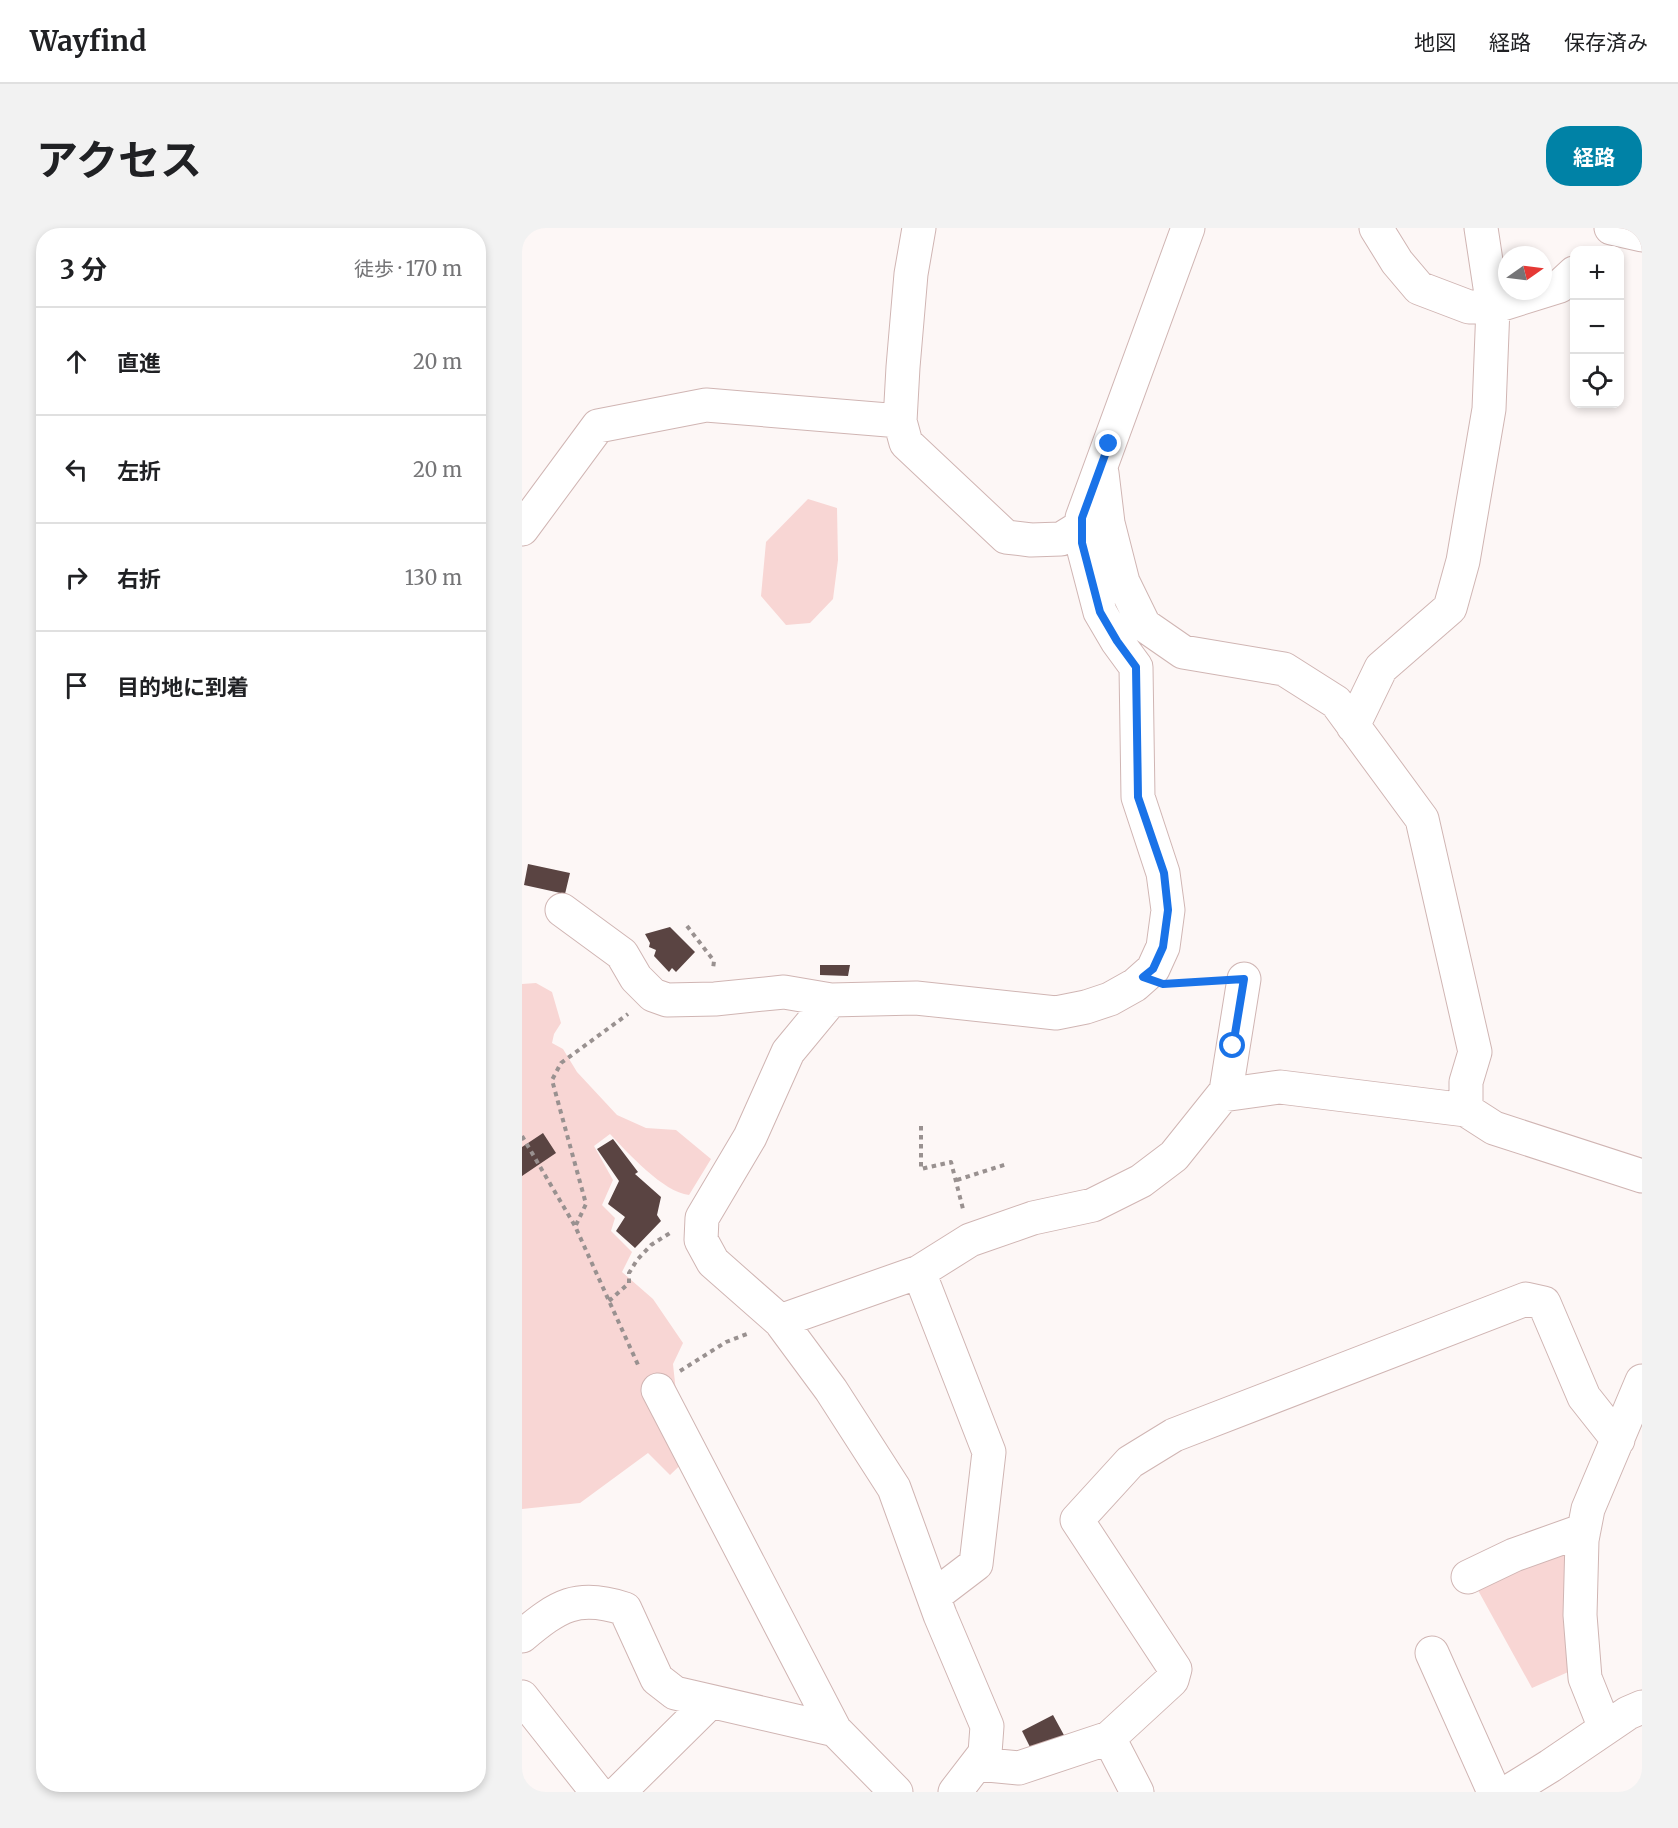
<!DOCTYPE html>
<html lang="ja">
<head>
<meta charset="utf-8">
<style>
  :root { --surface:#fff; --page:#f2f2f2; --text:#202124; --muted:#757577; --line:#e0e0e0; --accent:#0082a6 }
  body { margin:0; font-family:Merriweather,"Noto Sans JP",serif; background:var(--page); color:var(--text) }
  .controls { position:absolute; right:18px; top:18px; display:grid; overflow:hidden; border-radius:12px; box-shadow:0 3px 9px #0003 }
  .controls button { width:54px; height:54px; display:grid; place-items:center; padding:0; border:0; border-bottom:2px solid var(--line); background:var(--surface); color:var(--text); font:30px sans-serif }
  .compass { position:absolute; left:976px; top:18px; width:54px; height:54px; border-radius:50%; background:var(--surface); box-shadow:0 3px 9px #0003; rotate:76deg }
  .stop { position:absolute; width:18px; height:18px; margin:-14px; border:4px solid #1a73e8; border-radius:50%; background:#fff }
  .stop.end { background:#1a73e8; border-color:#fff; box-shadow:0 2px 6px #0008 }
  .list { margin:0; padding:0; list-style:none }
  h2 { display:flex; justify-content:space-between; align-items:center; height:78px; margin:0; padding:0 24px; font-size:26px }
  h2 small { font-size:20px; font-weight:400; color:var(--muted) }
  .list li { display:grid; grid-template-columns:39px 1fr auto; gap:18px; align-items:center; box-sizing:border-box; height:108px; padding:0 24px; border-top:2px solid var(--line) }
  .list b { display:block; font-size:22px; white-space:nowrap }
  .list em { font-size:20px; font-style:normal; color:var(--muted) }
  .icon { flex:none; width:33px; height:33px; fill:none; stroke:currentColor; stroke-width:2; stroke-linecap:round; stroke-linejoin:round }
  .map { position:relative; flex:none; width:1120px; height:1564px; overflow:hidden; border-radius:24px }
  header { display:flex; align-items:center; gap:36px; box-sizing:border-box; height:84px; padding:0 30px; background:var(--surface); border-bottom:2px solid var(--line) }
  header strong { font-size:28px }
  nav { display:flex; gap:33px; margin-inline-start:auto; font-size:21px }
  .intro { display:flex; align-items:center; justify-content:space-between; box-sizing:border-box; height:144px; padding:0 36px }
  h1 { margin:0; font-size:42px }
  .button { padding:15px 27px; border-radius:24px; background:var(--accent); color:#fff; font-size:21px; font-weight:700 }
  main { display:flex; gap:36px; padding:0 36px }
  aside { flex:1; background:var(--surface); border-radius:24px; box-shadow:0 3px 9px #0003 }
  .map>svg:first-child { display:block }
  .green { fill:#f8d6d4 }
  .building { fill:#5a4442 }
  .lines { fill:none; stroke-linecap:round; stroke-linejoin:round }
  .minor-casing { stroke:#d0b5b3; stroke-width:35 }
  .path { stroke:#999190; stroke-width:4; stroke-dasharray:4.5 4.5; stroke-linecap:butt }
  .minor { stroke:#fff; stroke-width:33 }
  .route { stroke:#1a73e8; stroke-width:8 }
</style>
</head>
<body>
<header>
<strong>Wayfind</strong>
<nav><a>地図</a><a>経路</a><a>保存済み</a></nav>
</header>
<div class="intro"><h1>アクセス</h1><a class="button">経路</a></div>
<main>
<aside>
<h2>3 分<small>徒歩 · 170 m</small></h2>
<ul class="list">
<li><svg class="icon" aria-label="ahead" viewBox="0 0 24 24"><path d="M12 20V5M6 11l6-6 6 6"/></svg><div><b>直進</b></div><em>20 m</em></li>
<li><svg class="icon" aria-label="left" viewBox="0 0 24 24"><path d="M17 20v-9H6M10 6l-5 5 5 5"/></svg><div><b>左折</b></div><em>20 m</em></li>
<li><svg class="icon" aria-label="right" viewBox="0 0 24 24"><path d="M7 20v-9h11M14 6l5 5-5 5"/></svg><div><b>右折</b></div><em>130 m</em></li>
<li><svg class="icon" aria-label="arrive" viewBox="0 0 24 24"><path d="M6 21V4h12l-3 4 3 4H6"/></svg><div><b>目的地に到着</b></div></li>
</ul>
</aside>
<div class="map">
<svg width="1120" height="1564" viewBox="0 0 1120 1564">
  <rect width="100%" height="100%" fill="#fdf7f6"/>
  <path class="green" d="M286 271 315 280 316 332 311 371 288 395 264 397 239 368 244 314Z
    M14 755 30 764 39 795 32 806 30 815 41 821 55 844 95 887 124 900 154 902 189 931 167 967C141 964 106 925 88 906L72 918 91 952 80 977 93 990 89 1003 110 1024 100 1044 131 1071 161 1115 151 1136 154 1164 174 1222 148 1247 126 1225 58 1275 0 1281V756Z
    M1048 1321 1053 1441 1010 1460 952 1355Z"/>
  <path class="building" d="M6 636 48 645 43 666 2 657Z
    M148 699 173 724 154 744 150 740 147 744 132 728 134 722 127 719 128 715 123 706Z
    M298 737H328L326 748 298 747Z
    M21 905 34 925 0 948V919Z
    M91 911 116 944 113 946 139 969 135 987 139 993 113 1020 94 1003 103 989 86 976 97 953 75 921Z
    M531 1487 543 1509 511 1525 500 1503Z"/>
  <g class="lines">
    <defs>
      <path id="minor" d="M397 0 389 46 381 139 378 193 384 215 484 309 509 312 539 311 560 298
        M854 0 875 34 897 60 947 79H971L1038 58 1052 45
        M1089 0 1120 7
        M580 245 586 295 601 354 622 397 661 424 762 441 814 474 900 591 953 824 944 854V882L972 900 1120 948
        M0 301 76 198 184 177 378 193
        M831 498 859 440 928 380 941 333 967 181 971 79 959 0
        M40 682 100 726 114 750 131 767 145 772 193 771 262 764 309 772
        M701 867 758 859 944 882
        M397 1044 467 1224 454 1336 412 1368
        M258 1093 397 1044 448 1012 511 990 571 977 619 953 652 928 704 863 722 751
        M136 1162 313 1502 374 1564
        M946 1349 992 1327 1062 1302
        M0 1408C36 1378 55 1365 103 1381L135 1451 153 1465 313 1502
        M910 1425 972 1564
        M0 1469 75 1564
        M1083 1500 1063 1450 1058 1387 1060 1312 1066 1281 1120 1153
        M587 1510 650 1452 653 1441 555 1292 608 1234 652 1207 1004 1071 1022 1075 1062 1169 1096 1212
        M455 1536 497 1540 587 1510 615 1564
        M97 1564 188 1474
        M433 1564 463 1525 465 1498 418 1387 372 1260 309 1162 258 1093 191 1034 179 1012 180 990 228 909 266 824 309 772 394 770 534 785 564 779 588 771 613 757 631 741 641 719 646 682 641 645 616 569 614 439 595 413 578 384 560 315V290L666 0
        M986 1564 1028 1538 1106 1485 1120 1479"/>
    </defs>
    <use href="#minor" class="minor-casing"/>
    <path class="path" d="M165 698 192 733 191 741
      M657 755 692 753
      M399 898V941L429 934 441 981
      M0 908 53 998 117 1139
      M435 952 485 936
      M54 997 64 976 30 852 39 835 106 786
      M87 1073 107 1055V1045L115 1032 129 1017 148 1005
      M158 1143 204 1114 225 1106"/>
    <use href="#minor" class="minor"/>
  </g>
  <g class="lines">
    <path class="route" d="M587 216 560 290V315L578 384 595 413 614 439 616 569 642 645 646 682 641 719 631 741 621 749 641 756 722 751 711 818"/>
  </g>
</svg>
<div class="controls">
<button>+</button>
<button>−</button>
<button><svg class="icon" aria-label="locate" viewBox="0 0 24 24"><circle cx="12" cy="12" r="6"/><path d="M12 2v4M12 18v4M2 12h4M18 12h4"/></svg></button>
</div>
<svg class="compass" viewBox="-18 -18 36 36"><path d="M0-13l5 13h-10z" fill="#e53935"/><path d="M0 13l5-13h-10z" fill="#757577"/></svg>
<div class="stop" style="left:711px;top:818px"></div>
<div class="stop end" style="left:587px;top:216px"></div>
</div>
</main>
</body>
</html>
